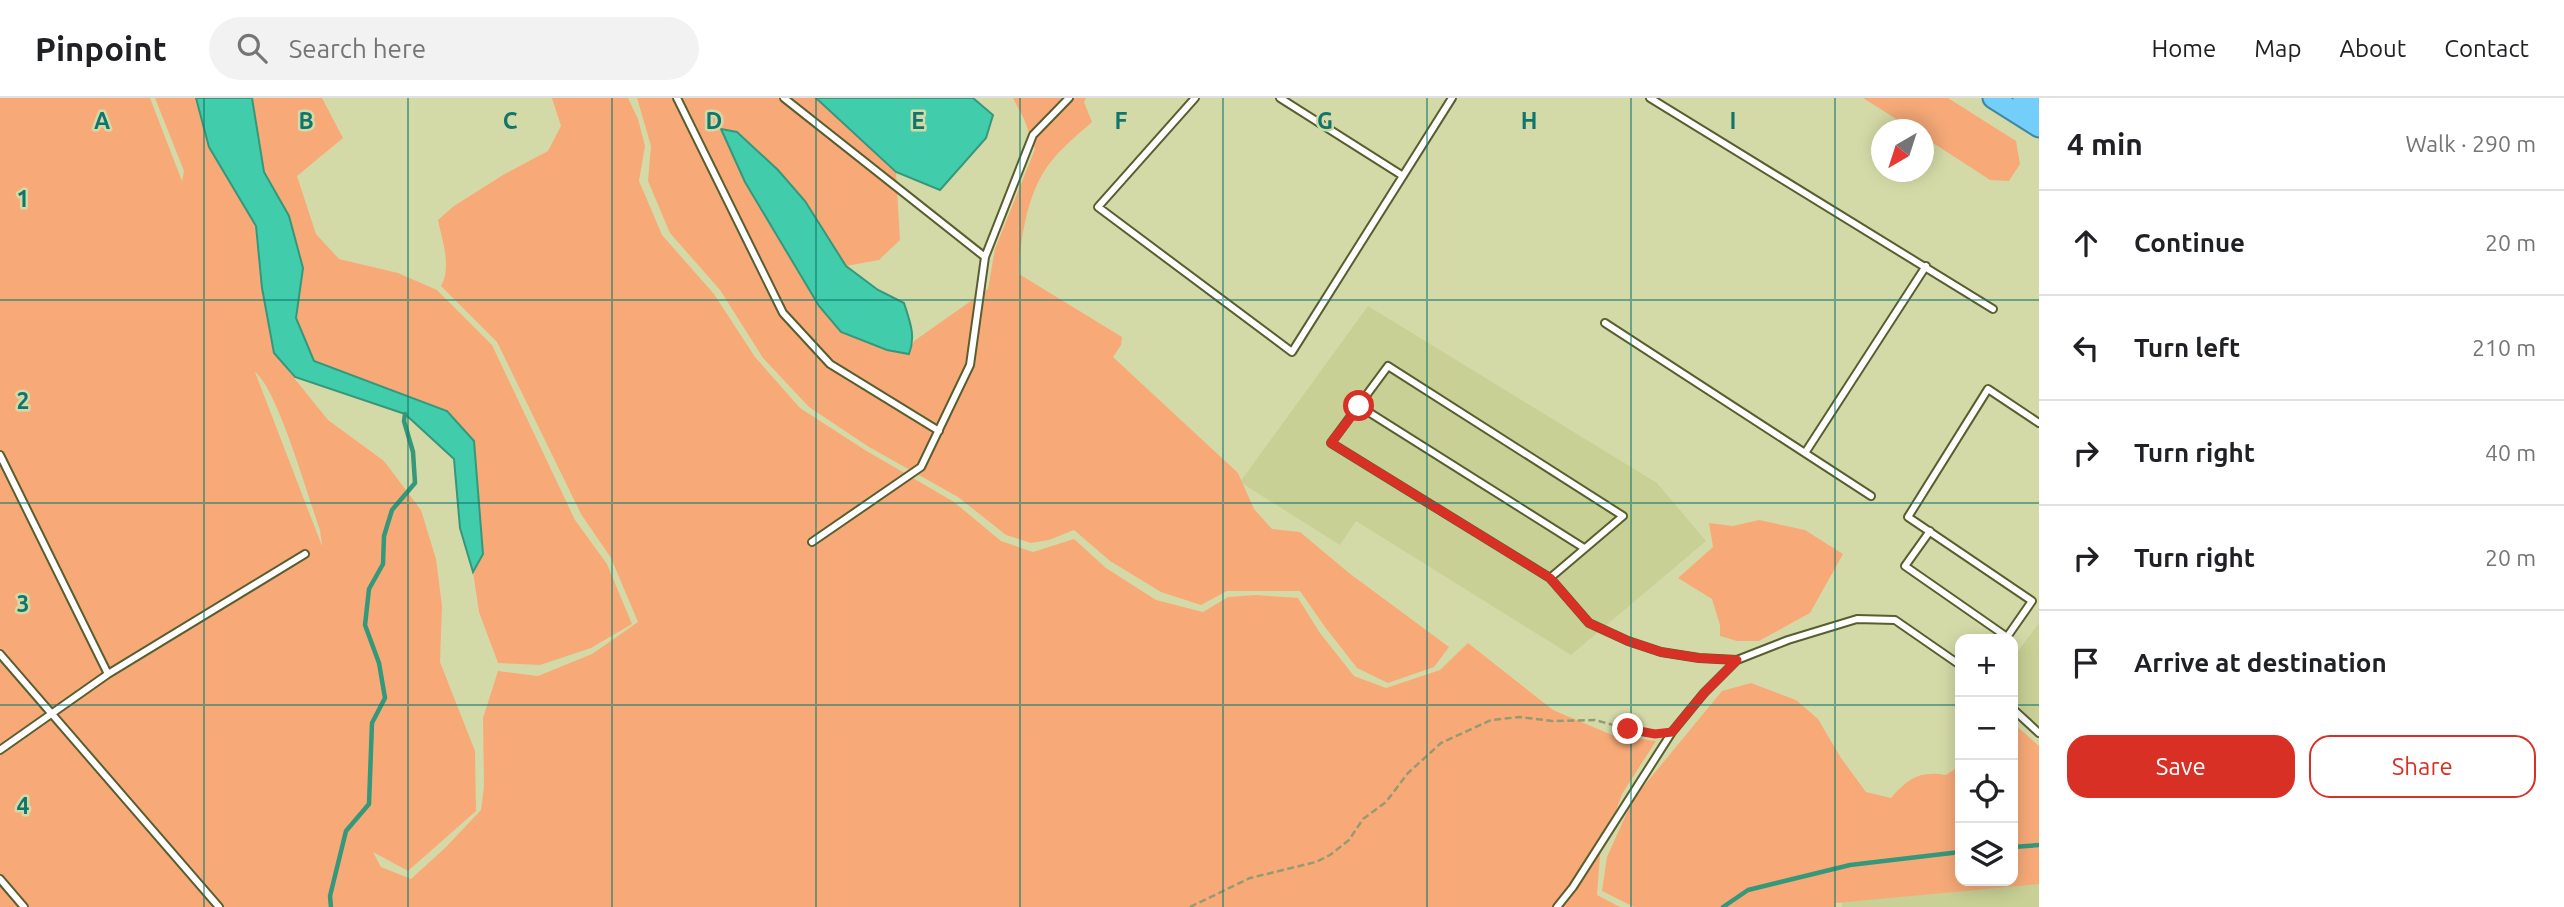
<!DOCTYPE html>
<html lang="en">
<head>
<meta charset="utf-8">
<style>
  :root { --surface:#fff; --page:#f2f2f2; --text:#202124; --muted:#757577; --line:#e0e0e0; --accent:#d93025 }
  body { margin:0; font-family:Ubuntu,sans-serif; background:var(--page); color:var(--text) }
  .controls { position:absolute; right:21px; bottom:21px; display:grid; overflow:hidden; border-radius:14px; box-shadow:0 4px 18px #0003 }
  .controls button { width:63px; height:63px; display:grid; place-items:center; padding:0; border:0; border-bottom:2px solid var(--line); background:var(--surface); color:var(--text); font:35px sans-serif }
  .compass { position:absolute; left:1871px; top:21px; width:63px; height:63px; border-radius:50%; background:var(--surface); box-shadow:0 4px 18px #0003; rotate:219deg }
  .stop { position:absolute; width:21px; height:21px; margin:-16px; border:5px solid #d93025; border-radius:50%; background:#fff }
  .stop.end { background:#d93025; border-color:#fff; box-shadow:0 2px 7px #0008 }
  .list { margin:0; padding:0; list-style:none }
  h2 { display:flex; justify-content:space-between; align-items:center; height:91px; margin:0; padding:0 28px; font-size:30px }
  h2 small { font-size:23px; font-weight:400; color:var(--muted) }
  .list li { display:grid; grid-template-columns:46px 1fr auto; gap:21px; align-items:center; box-sizing:border-box; height:105px; padding:0 28px; border-top:2px solid var(--line) }
  .list b { display:block; font-size:26px; white-space:nowrap }
  .list em { font-size:23px; font-style:normal; color:var(--muted) }
  .actions { display:flex; gap:14px; padding:21px 28px }
  .actions a { flex:1; padding:16px 0; border:2px solid var(--accent); border-radius:21px; text-align:center; font-size:24px; color:var(--accent) }
  .actions .main { background:var(--accent); color:#fff }
  .icon { flex:none; width:38px; height:38px; fill:none; stroke:currentColor; stroke-width:2; stroke-linecap:round; stroke-linejoin:round }
  .map { position:relative; flex:none; width:2039px; height:809px; overflow:hidden }
  header { display:flex; align-items:center; gap:42px; box-sizing:border-box; height:98px; padding:0 35px; background:var(--surface); border-bottom:2px solid var(--line) }
  header strong { font-size:33px }
  nav { display:flex; gap:38px; margin-inline-start:auto; font-size:24px }
  .search { width:490px; height:63px; background:var(--page); display:flex; align-items:center; gap:18px; box-sizing:border-box; padding:0 24px; border-radius:38px; color:var(--muted); font-size:26px }
  main { display:flex }
  aside { flex:1; background:var(--surface) }
  .map>svg:first-child { display:block }
  .built { fill:#c9d095 }
  .green { fill:#f7aa78; fill-rule:evenodd }
  .water { fill:#41cdac; stroke:#35987b; stroke-width:2 }
  .lines { fill:none; stroke-linecap:round; stroke-linejoin:round }
  .stream { stroke:#35987b; stroke-width:4.5 }
  .service-casing { stroke:#595e2f; stroke-width:10 }
  .trunk-casing { stroke:#3e87a5; stroke-width:23 }
  .path { stroke:#969a72; stroke-width:2.5; stroke-dasharray:7 3.5; stroke-linecap:butt }
  .service { stroke:#fff; stroke-width:6 }
  .trunk { stroke:#74cefa; stroke-width:19 }
  .route { stroke:#d93025; stroke-width:9 }
  .grid { fill:none; stroke:#0f766e; stroke-width:2; stroke-opacity:0.55 }
  .grid-label { font-size:23px; text-anchor:middle; font-weight:bold; fill:#0f766e; stroke:#d4daa7; stroke-width:5; stroke-linejoin:round; paint-order:stroke }
</style>
</head>
<body>
<header>
<strong>Pinpoint</strong>
<div class="search"><svg class="icon" aria-label="search" viewBox="0 0 24 24"><circle cx="10" cy="10" r="6"/><path d="M15 15l6 6"/></svg>Search here</div>
<nav><a>Home</a><a>Map</a><a>About</a><a>Contact</a></nav>
</header>
<main>
<div class="map">
<svg width="2039" height="809" viewBox="0 0 2039 809">
  <rect width="100%" height="100%" fill="#d4daa7"/>
  <path class="built" d="M1368 208 1657 385 1706 443 1571 557 1356 423 1340 447 1240 384Z
    M2039 525V634L2013 599V560Z
    M2039 785V809H1842L1841 798Z"/>
  <path class="green" d="M0 0H150L182 83 184 73 155 0H196L209 49 256 128 262 190 274 255 328 322 384 363 421 412 436 461 442 508 440 564 475 653 476 713 408 773 373 754 381 769 411 781 446 749 481 712 484 689 483 620 498 573 538 578 592 556 638 524 611 460 581 416 497 244 441 188C452 169 442 142 438 122L454 108 503 77 548 53 561 28 552 0H628L638 21 645 48 639 83 662 137 714 196 755 259 800 310 865 352 954 404 1001 443 1033 454 1074 441 1106 470 1156 502 1203 514 1228 499 1256 497 1298 500 1320 535 1354 578 1386 590 1440 572 1468 545 1553 612 1612 637 1656 643 1622 696 1600 757 1597 797 1620 809H0ZM255 274C278 292 308 399 320 432L322 448Z
    M252 0H322L343 40 297 78 316 136 339 161 398 175 437 192 492 247 575 422 607 466 632 526 591 550 540 567 498 565 479 514 473 474 483 456 447 313 314 263 296 220 303 170 289 118 264 74Z
    M637 0H816L896 74 900 142 879 162 846 168 805 103 778 72 738 34 722 31 745 84 819 208 841 234 908 256 914 243 988 191 995 151 1035 51 1024 21 1013 0H1086L1084 4 1092 24C1075 39 1055 55 1043 75 1026 104 1020 143 1019 176L1122 239 1121 247 1113 259 1238 375 1254 411 1272 431 1300 434 1349 475 1449 549 1434 569 1388 585 1357 570 1325 529 1300 493H1227L1201 507 1161 494 1110 463 1074 432 1049 442 1031 445 1006 437 958 399 869 349 809 309 763 260 720 192 670 135 648 83 651 48Z
    M1863 0H1948L2016 43 2020 66 2009 83 1990 82 1924 39V32L1912 31Z
    M1759 422 1805 432 1843 456 1810 515 1759 543H1737L1720 538V527L1712 501 1678 480 1713 449 1709 425 1733 428Z
    M1751 585 1796 602 1818 621 1841 660 1866 694 1891 700C1907 681 1920 672 1946 677L1960 668V783H2013V625L2039 648V786L1836 805V809H1634L1602 793 1607 759 1633 701 1722 593Z"/>
  <path class="water" d="M196 0H252L264 74 289 118 303 170 296 220 314 263 447 313 474 343 483 456 473 474 460 430 454 361 405 316 295 279 274 255 262 190 256 128 209 49Z
    M816 0H973L993 17 986 40 940 92 896 74Z
    M721 31 737 34 778 72 805 103 846 168 878 192 904 205C910 224 916 238 909 256L887 252 841 234 819 208 745 84Z"/>
  <g class="lines">
    <path class="stream" d="M2013 749 2039 747
      M331 809 330 798 346 733 369 706 372 625 385 600 379 565 365 527 369 491 383 466 384 438 392 412 415 385 413 354 404 323 405 316
      M1723 809 1748 792 1850 767 1960 754"/>
    <defs>
      <path id="service" d="M677 0 783 215 830 266 939 333
        M784 0 985 159
        M1195 0 1098 109 1292 254 1452 0
        M1280 0 1403 78
        M1650 0 1993 211
        M1605 225 1871 398
        M1359 308 1584 450
        M1805 355 1926 168
        M0 357 108 576
        M1930 433 1905 468 2007 539 2032 503 1908 419 1988 291 2039 325
        M812 444 921 369 970 267 985 159 1033 37 1069 0
        M1550 480 1623 418 1388 268 1331 345 1550 480 1589 525 1628 543 1661 554 1699 560 1737 562 1788 542 1857 521 1895 522 1960 567
        M0 556 219 809
        M2013 611 2039 635
        M0 652 108 576 305 456
        M0 781 24 809
        M1557 809 1573 789 1672 634 1704 595 1737 562"/>
      <path id="trunk" d="M1993 0 2039 29
        M2023 0 2039 10"/>
    </defs>
    <use href="#service" class="service-casing"/>
    <use href="#trunk" class="trunk-casing"/>
    <path class="path" d="M1190 809 1250 780 1316 764 1330 757 1349 742 1363 721 1386 704 1408 675 1441 645 1491 622 1520 619 1552 623 1595 622 1628 631 1658 635"/>
    <use href="#service" class="service"/>
    <use href="#trunk" class="trunk"/>
  </g>
  <g class="lines">
    <path class="route" d="M1359 308 1331 345 1550 480 1589 525 1628 543 1661 554 1699 560 1737 562 1704 595 1672 634 1655 636 1628 631"/>
  </g>
  <path class="grid" d="M204 0V809M408 0V809M612 0V809M816 0V809M1020 0V809M1223 0V809M1427 0V809M1631 0V809M1835 0V809M0 202H2039M0 405H2039M0 607H1960M2013 607H2039"/>
  <g class="grid-label">
    <text x="102" y="31">A</text>
    <text x="306" y="31">B</text>
    <text x="510" y="31">C</text>
    <text x="714" y="31">D</text>
    <text x="918" y="31">E</text>
    <text x="1121" y="31">F</text>
    <text x="1325" y="31">G</text>
    <text x="1529" y="31">H</text>
    <text x="1733" y="31">I</text>
    <text x="23" y="109">1</text>
    <text x="23" y="311">2</text>
    <text x="23" y="514">3</text>
    <text x="23" y="716">4</text>
  </g>
</svg>
<div class="controls">
<button>+</button>
<button>−</button>
<button><svg class="icon" aria-label="locate" viewBox="0 0 24 24"><circle cx="12" cy="12" r="6"/><path d="M12 2v4M12 18v4M2 12h4M18 12h4"/></svg></button>
<button><svg class="icon" aria-label="layers" viewBox="0 0 24 24"><path d="M12 4l9 5-9 5-9-5zM3 14l9 5 9-5"/></svg></button>
</div>
<svg class="compass" viewBox="-18 -18 36 36"><path d="M0-13l5 13h-10z" fill="#e53935"/><path d="M0 13l5-13h-10z" fill="#757577"/></svg>
<div class="stop" style="left:1359px;top:308px"></div>
<div class="stop end" style="left:1628px;top:631px"></div>
</div>
<aside>
<h2>4 min<small>Walk · 290 m</small></h2>
<ul class="list">
<li><svg class="icon" aria-label="ahead" viewBox="0 0 24 24"><path d="M12 20V5M6 11l6-6 6 6"/></svg><div><b>Continue</b></div><em>20 m</em></li>
<li><svg class="icon" aria-label="left" viewBox="0 0 24 24"><path d="M17 20v-9H6M10 6l-5 5 5 5"/></svg><div><b>Turn left</b></div><em>210 m</em></li>
<li><svg class="icon" aria-label="right" viewBox="0 0 24 24"><path d="M7 20v-9h11M14 6l5 5-5 5"/></svg><div><b>Turn right</b></div><em>40 m</em></li>
<li><svg class="icon" aria-label="right" viewBox="0 0 24 24"><path d="M7 20v-9h11M14 6l5 5-5 5"/></svg><div><b>Turn right</b></div><em>20 m</em></li>
<li><svg class="icon" aria-label="arrive" viewBox="0 0 24 24"><path d="M6 21V4h12l-3 4 3 4H6"/></svg><div><b>Arrive at destination</b></div></li>
</ul>
<div class="actions"><a class="main">Save</a><a>Share</a></div>
</aside>
</main>
</body>
</html>
